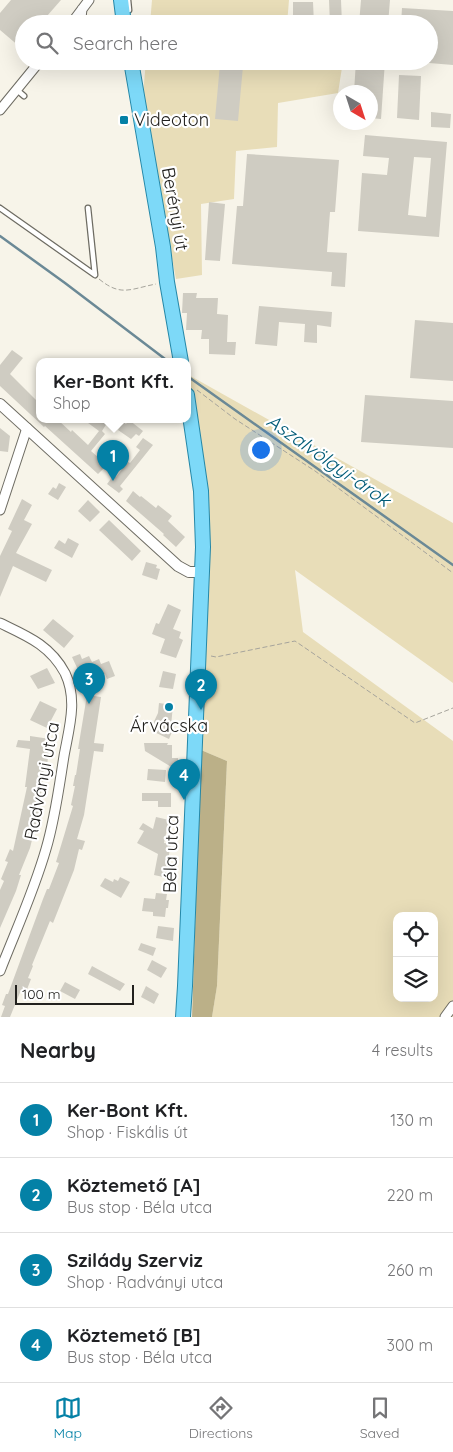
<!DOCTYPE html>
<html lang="en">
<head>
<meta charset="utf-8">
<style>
  :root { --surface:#fff; --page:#f6f6f6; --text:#202124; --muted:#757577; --line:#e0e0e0; --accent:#0481a6 }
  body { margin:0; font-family:Quicksand,sans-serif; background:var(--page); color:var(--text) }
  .controls { position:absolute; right:15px; bottom:15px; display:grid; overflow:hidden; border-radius:10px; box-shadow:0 5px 20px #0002 }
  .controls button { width:45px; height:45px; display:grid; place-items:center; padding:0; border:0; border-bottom:1px solid var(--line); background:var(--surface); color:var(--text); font:25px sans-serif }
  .compass { position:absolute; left:333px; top:85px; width:45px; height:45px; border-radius:50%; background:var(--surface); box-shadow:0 5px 20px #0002; rotate:141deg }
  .scale { position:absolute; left:15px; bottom:12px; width:119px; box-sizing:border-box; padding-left:5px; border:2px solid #22211e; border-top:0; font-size:14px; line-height:18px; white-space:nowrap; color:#22211e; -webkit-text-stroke:4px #fff; paint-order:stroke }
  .you { position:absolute; left:260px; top:449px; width:18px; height:18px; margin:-12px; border:4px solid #fff; border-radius:50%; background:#1a73e8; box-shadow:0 0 0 8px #1a73e833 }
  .badge { display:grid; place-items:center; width:32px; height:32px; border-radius:50%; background:var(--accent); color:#fff; font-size:16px; font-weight:700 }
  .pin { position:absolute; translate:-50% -41px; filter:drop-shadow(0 1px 2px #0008) }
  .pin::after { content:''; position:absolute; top:26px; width:18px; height:15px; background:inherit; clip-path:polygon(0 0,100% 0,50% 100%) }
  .popup { position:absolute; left:36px; top:358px; width:155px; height:65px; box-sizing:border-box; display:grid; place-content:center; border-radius:10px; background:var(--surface); filter:drop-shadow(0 1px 4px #0005); font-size:16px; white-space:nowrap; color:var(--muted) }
  .popup b { font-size:19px; color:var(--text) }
  .popup::after { content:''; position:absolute; left:50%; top:100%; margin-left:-10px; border:10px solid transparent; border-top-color:var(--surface) }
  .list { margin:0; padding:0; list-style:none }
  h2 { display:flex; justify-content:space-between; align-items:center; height:65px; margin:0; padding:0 20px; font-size:21px }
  h2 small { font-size:16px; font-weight:400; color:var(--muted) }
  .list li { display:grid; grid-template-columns:32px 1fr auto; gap:15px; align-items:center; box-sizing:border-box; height:75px; padding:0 20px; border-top:1px solid var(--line) }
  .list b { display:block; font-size:19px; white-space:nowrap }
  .list p { margin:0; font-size:16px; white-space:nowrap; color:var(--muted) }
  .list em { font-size:16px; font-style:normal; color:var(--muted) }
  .icon { flex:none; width:28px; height:28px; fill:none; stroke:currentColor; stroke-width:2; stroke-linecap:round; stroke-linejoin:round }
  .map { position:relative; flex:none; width:453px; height:1017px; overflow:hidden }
  .search { position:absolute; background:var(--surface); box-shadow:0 5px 20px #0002; left:15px; right:15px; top:15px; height:55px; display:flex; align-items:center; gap:12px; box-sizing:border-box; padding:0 18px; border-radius:28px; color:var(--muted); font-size:19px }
  .sheet { height:365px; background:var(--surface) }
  nav { display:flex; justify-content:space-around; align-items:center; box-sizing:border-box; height:70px; border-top:1px solid var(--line); background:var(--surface); font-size:14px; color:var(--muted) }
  nav a { display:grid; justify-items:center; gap:2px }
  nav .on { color:var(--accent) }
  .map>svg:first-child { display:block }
  .green { fill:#e8ddb8; fill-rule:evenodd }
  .forest { fill:#bbb088 }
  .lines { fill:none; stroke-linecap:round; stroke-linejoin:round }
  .stream { stroke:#6b8996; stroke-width:2.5 }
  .building { fill:#cfccc2; fill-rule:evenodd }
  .service-casing { stroke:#6e6c63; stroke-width:7 }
  .minor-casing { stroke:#6e6c63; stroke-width:11 }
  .tertiary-casing { stroke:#6e6c63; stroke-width:12 }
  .primary-casing { stroke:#2588a8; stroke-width:16 }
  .path { stroke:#a6a49c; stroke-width:1; stroke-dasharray:5 2.5; stroke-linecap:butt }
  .service { stroke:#fff; stroke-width:4.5 }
  .minor { stroke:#fff; stroke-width:9 }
  .tertiary { stroke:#fff; stroke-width:10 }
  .primary { stroke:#7dd9f8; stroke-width:14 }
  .poi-dot { fill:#0481a6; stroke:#fff; stroke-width:2 }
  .labels { text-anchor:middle; stroke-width:4.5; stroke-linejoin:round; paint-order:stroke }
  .poi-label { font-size:18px; fill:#22211e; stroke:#fff; text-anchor:start }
  .street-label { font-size:18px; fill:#22211e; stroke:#fff }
  .water-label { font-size:19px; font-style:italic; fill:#005b77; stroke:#fff }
</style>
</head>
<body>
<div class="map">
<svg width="453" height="1017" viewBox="0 0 453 1017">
  <rect width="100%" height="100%" fill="#f7f4e9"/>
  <path class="green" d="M152 0H289L287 24H150Z
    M146 61H343L338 93 278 103 277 147 236 151 234 199 201 204 202 275 176 279 142 105Z
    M187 374 453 523V683L295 570 303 632 453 741V1017H212L217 986 227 761 201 750 202 512 187 420ZM397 916H434V998H397Z"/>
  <path class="forest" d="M201 750 227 761 217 986 212 1017H192Z"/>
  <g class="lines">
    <path class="stream" d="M0 236 65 283 169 362
      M190 378 453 565"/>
  </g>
  <path class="building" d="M11 0H61L40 24H24V43L20 47 0 30V13Z
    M329 0H341L342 24H330Z
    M361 0H390L388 24H359Z
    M293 2H313L314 24H293Z
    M402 8 453 11V65L429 63V24H401Z
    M356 61H385L381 119 370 118V92H354Z
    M220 64 243 66 238 121 215 119Z
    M399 75 421 76 419 120 397 118Z
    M431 112 451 114 450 128 431 127Z
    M365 135 447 142 439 237 358 231 362 173 387 175 389 158 363 156ZM414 157 431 158 426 217 408 215Z
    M247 154 339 160 335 212H330L327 252 347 253 345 287 331 286 332 272 232 264 237 206H243Z
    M209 202 225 204 220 261 205 260Z
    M183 293H197L196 298H218L217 314 228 315 227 342H236L235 355 209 354V339H201L202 330H186L187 313H182Z
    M259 306 332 312 331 327 317 325V343L304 342 305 324 279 322 277 346 255 344Z
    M415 320 453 323V381L410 378Z
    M12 350 23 358 10 374 39 403V420H58L71 432 72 430 88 445 99 431 84 420H109L102 431 105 434 91 451 107 465 98 474 45 426 44 427 0 386V365Z
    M365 395 453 401V448L361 442Z
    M129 420 143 431 139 436 136 434 131 439 118 430 123 422 126 424Z
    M0 428 10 436 8 452 0 451Z
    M143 438 153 445 120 486 123 489 119 493 107 484 114 475 116 477 128 462 130 463 140 450 136 447Z
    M59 483 66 487 58 500 48 494 53 487 56 489Z
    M133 491 140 497 141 496 156 508 158 505 172 516 168 521 185 537 176 547 163 535 164 534 126 501Z
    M22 499 32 505 24 520 32 524 16 553 52 570 46 582 13 566 0 597V556L12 531 8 529Z
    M88 500 100 512 90 522 78 511Z
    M109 520 141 551 132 561 99 530Z
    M68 538 79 544 72 558 54 548 59 540 65 544Z
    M146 562 157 565 156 568 160 569 157 580 142 575Z
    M168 604 181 610 173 629 181 632 179 638 183 640 176 658 160 653 165 639 152 634 156 623 159 624Z
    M53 619 74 636 64 648 43 630Z
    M80 654 82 659 89 656 92 662 99 659 101 664 109 661 115 676 107 679 105 674 98 677 96 672 89 675 86 669 79 672 72 657Z
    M47 668 55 683 38 689 30 676Z
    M163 671 176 674 173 689 159 687Z
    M87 695 101 697 94 743 104 744 103 752 94 751 84 815 77 839 85 841 82 850 79 849 74 870 53 923 50 921 32 965 33 966 28 978 31 979 26 992 21 990 10 1017H1L5 1006 2 1005 6 994H8L43 899 47 889H49L59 863 56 862 73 806 71 805 75 786H73L75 775H76L80 749H78Z
    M40 701 57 709 47 728 30 720Z
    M159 703 173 705 171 726 174 727 169 739 150 730 158 713Z
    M30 736 50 739 47 766H44L41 794 43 795 30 848 19 875H21L16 891 0 928V890L4 881 1 879 8 862 5 861 10 849 13 851 27 787H25L30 749 16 747 18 740 30 741Z
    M144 743H168L167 745H172V758H178V771L145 751Z
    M148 769 166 770 165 782 147 780Z
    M142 793H171V807H158V801H142Z
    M156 817 169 820 164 843 171 844 167 865 170 866 168 878 154 875 158 854 137 843 144 831 139 829 143 823 153 829Z
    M120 877 130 882 121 898 100 886 105 878 113 882 114 879 118 881Z
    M156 893 167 894 166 900H169L168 908H166L165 917 153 916V912L142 911 144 898 155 899Z
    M158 926 174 928 173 941 156 938Z
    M141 943 156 948 153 956 138 950Z
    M152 960 167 968 161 978 147 970Z
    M92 966 125 984 120 991 88 974Z
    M65 982 80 990 75 999 60 991Z
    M146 986 159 994 154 1004 141 997Z"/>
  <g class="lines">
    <defs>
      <path id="service" d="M128 0 129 10
        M17 90 24 96
        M0 208 95 275 88 208"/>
      <path id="minor" d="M82 9 81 18 82 24
        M71 24 89 0
        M0 110 40 61
        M0 510 27 428
        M0 623C27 636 50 645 65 673 78 700 69 728 64 756 59 787 55 819 46 849 34 891 16 930 0 971
        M445 1017 453 1006"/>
      <path id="tertiary" d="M0 404 178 566 189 572H202"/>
      <path id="primary" d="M121 0 124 24
        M131 61 163 247 167 282 181 362
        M183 1017 185 986 203 547 201 491 187 395"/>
    </defs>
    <use href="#service" class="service-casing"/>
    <use href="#minor" class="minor-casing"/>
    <use href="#tertiary" class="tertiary-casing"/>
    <use href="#primary" class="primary-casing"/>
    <path class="path" d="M99 279C121 297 130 289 156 284
      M197 390 235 419 315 471 453 573
      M211 656 216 657 295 641 415 723 453 708"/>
    <use href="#service" class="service"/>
    <use href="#minor" class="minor"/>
    <use href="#tertiary" class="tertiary"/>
    <use href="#primary" class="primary"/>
  </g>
  <g class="poi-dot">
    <rect x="119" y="115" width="10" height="10" rx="2.5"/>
    <circle cx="169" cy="707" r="5"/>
  </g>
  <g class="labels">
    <g class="poi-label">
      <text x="134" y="126">Videoton</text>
      <text x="169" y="732" text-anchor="middle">Árvácska</text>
    </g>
    <g class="street-label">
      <text transform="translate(175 209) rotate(80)" y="6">Berényi út</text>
      <text transform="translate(42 781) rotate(-79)" y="6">Radványi utca</text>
      <text transform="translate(171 854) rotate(-88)" y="6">Béla utca</text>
    </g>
    <g class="water-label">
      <text transform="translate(329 460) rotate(35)" y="7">Aszalvölgyi-árok</text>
    </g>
  </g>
</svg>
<div class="controls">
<button><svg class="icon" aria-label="locate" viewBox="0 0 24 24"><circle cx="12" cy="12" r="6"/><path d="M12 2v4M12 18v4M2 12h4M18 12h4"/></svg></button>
<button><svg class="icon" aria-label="layers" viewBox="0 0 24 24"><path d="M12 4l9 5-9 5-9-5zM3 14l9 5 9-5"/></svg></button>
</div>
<svg class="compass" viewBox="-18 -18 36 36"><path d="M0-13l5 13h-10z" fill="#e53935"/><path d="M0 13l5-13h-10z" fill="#757577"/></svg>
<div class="scale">100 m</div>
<div class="you"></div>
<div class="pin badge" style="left:113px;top:481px">1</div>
<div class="popup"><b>Ker-Bont Kft.</b>Shop</div>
<div class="pin badge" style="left:201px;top:710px">2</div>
<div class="pin badge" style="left:89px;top:704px">3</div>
<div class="pin badge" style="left:184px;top:800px">4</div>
<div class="search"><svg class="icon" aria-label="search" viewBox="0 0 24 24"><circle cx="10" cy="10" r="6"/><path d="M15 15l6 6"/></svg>Search here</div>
</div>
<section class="sheet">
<h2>Nearby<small>4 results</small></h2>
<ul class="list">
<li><span class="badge">1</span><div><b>Ker-Bont Kft.</b><p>Shop · Fiskális út</p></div><em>130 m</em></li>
<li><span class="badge">2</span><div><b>Köztemető [A]</b><p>Bus stop · Béla utca</p></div><em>220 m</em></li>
<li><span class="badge">3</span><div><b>Szilády Szerviz</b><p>Shop · Radványi utca</p></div><em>260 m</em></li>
<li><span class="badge">4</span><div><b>Köztemető [B]</b><p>Bus stop · Béla utca</p></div><em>300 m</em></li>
</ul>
</section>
<nav>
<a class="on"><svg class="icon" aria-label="map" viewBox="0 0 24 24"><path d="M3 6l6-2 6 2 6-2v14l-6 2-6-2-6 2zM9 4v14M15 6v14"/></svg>Map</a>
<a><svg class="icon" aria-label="directions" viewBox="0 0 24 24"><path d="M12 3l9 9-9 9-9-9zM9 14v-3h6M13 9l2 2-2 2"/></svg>Directions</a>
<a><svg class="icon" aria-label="saved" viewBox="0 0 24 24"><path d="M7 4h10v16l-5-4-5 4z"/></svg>Saved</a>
</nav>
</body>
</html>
